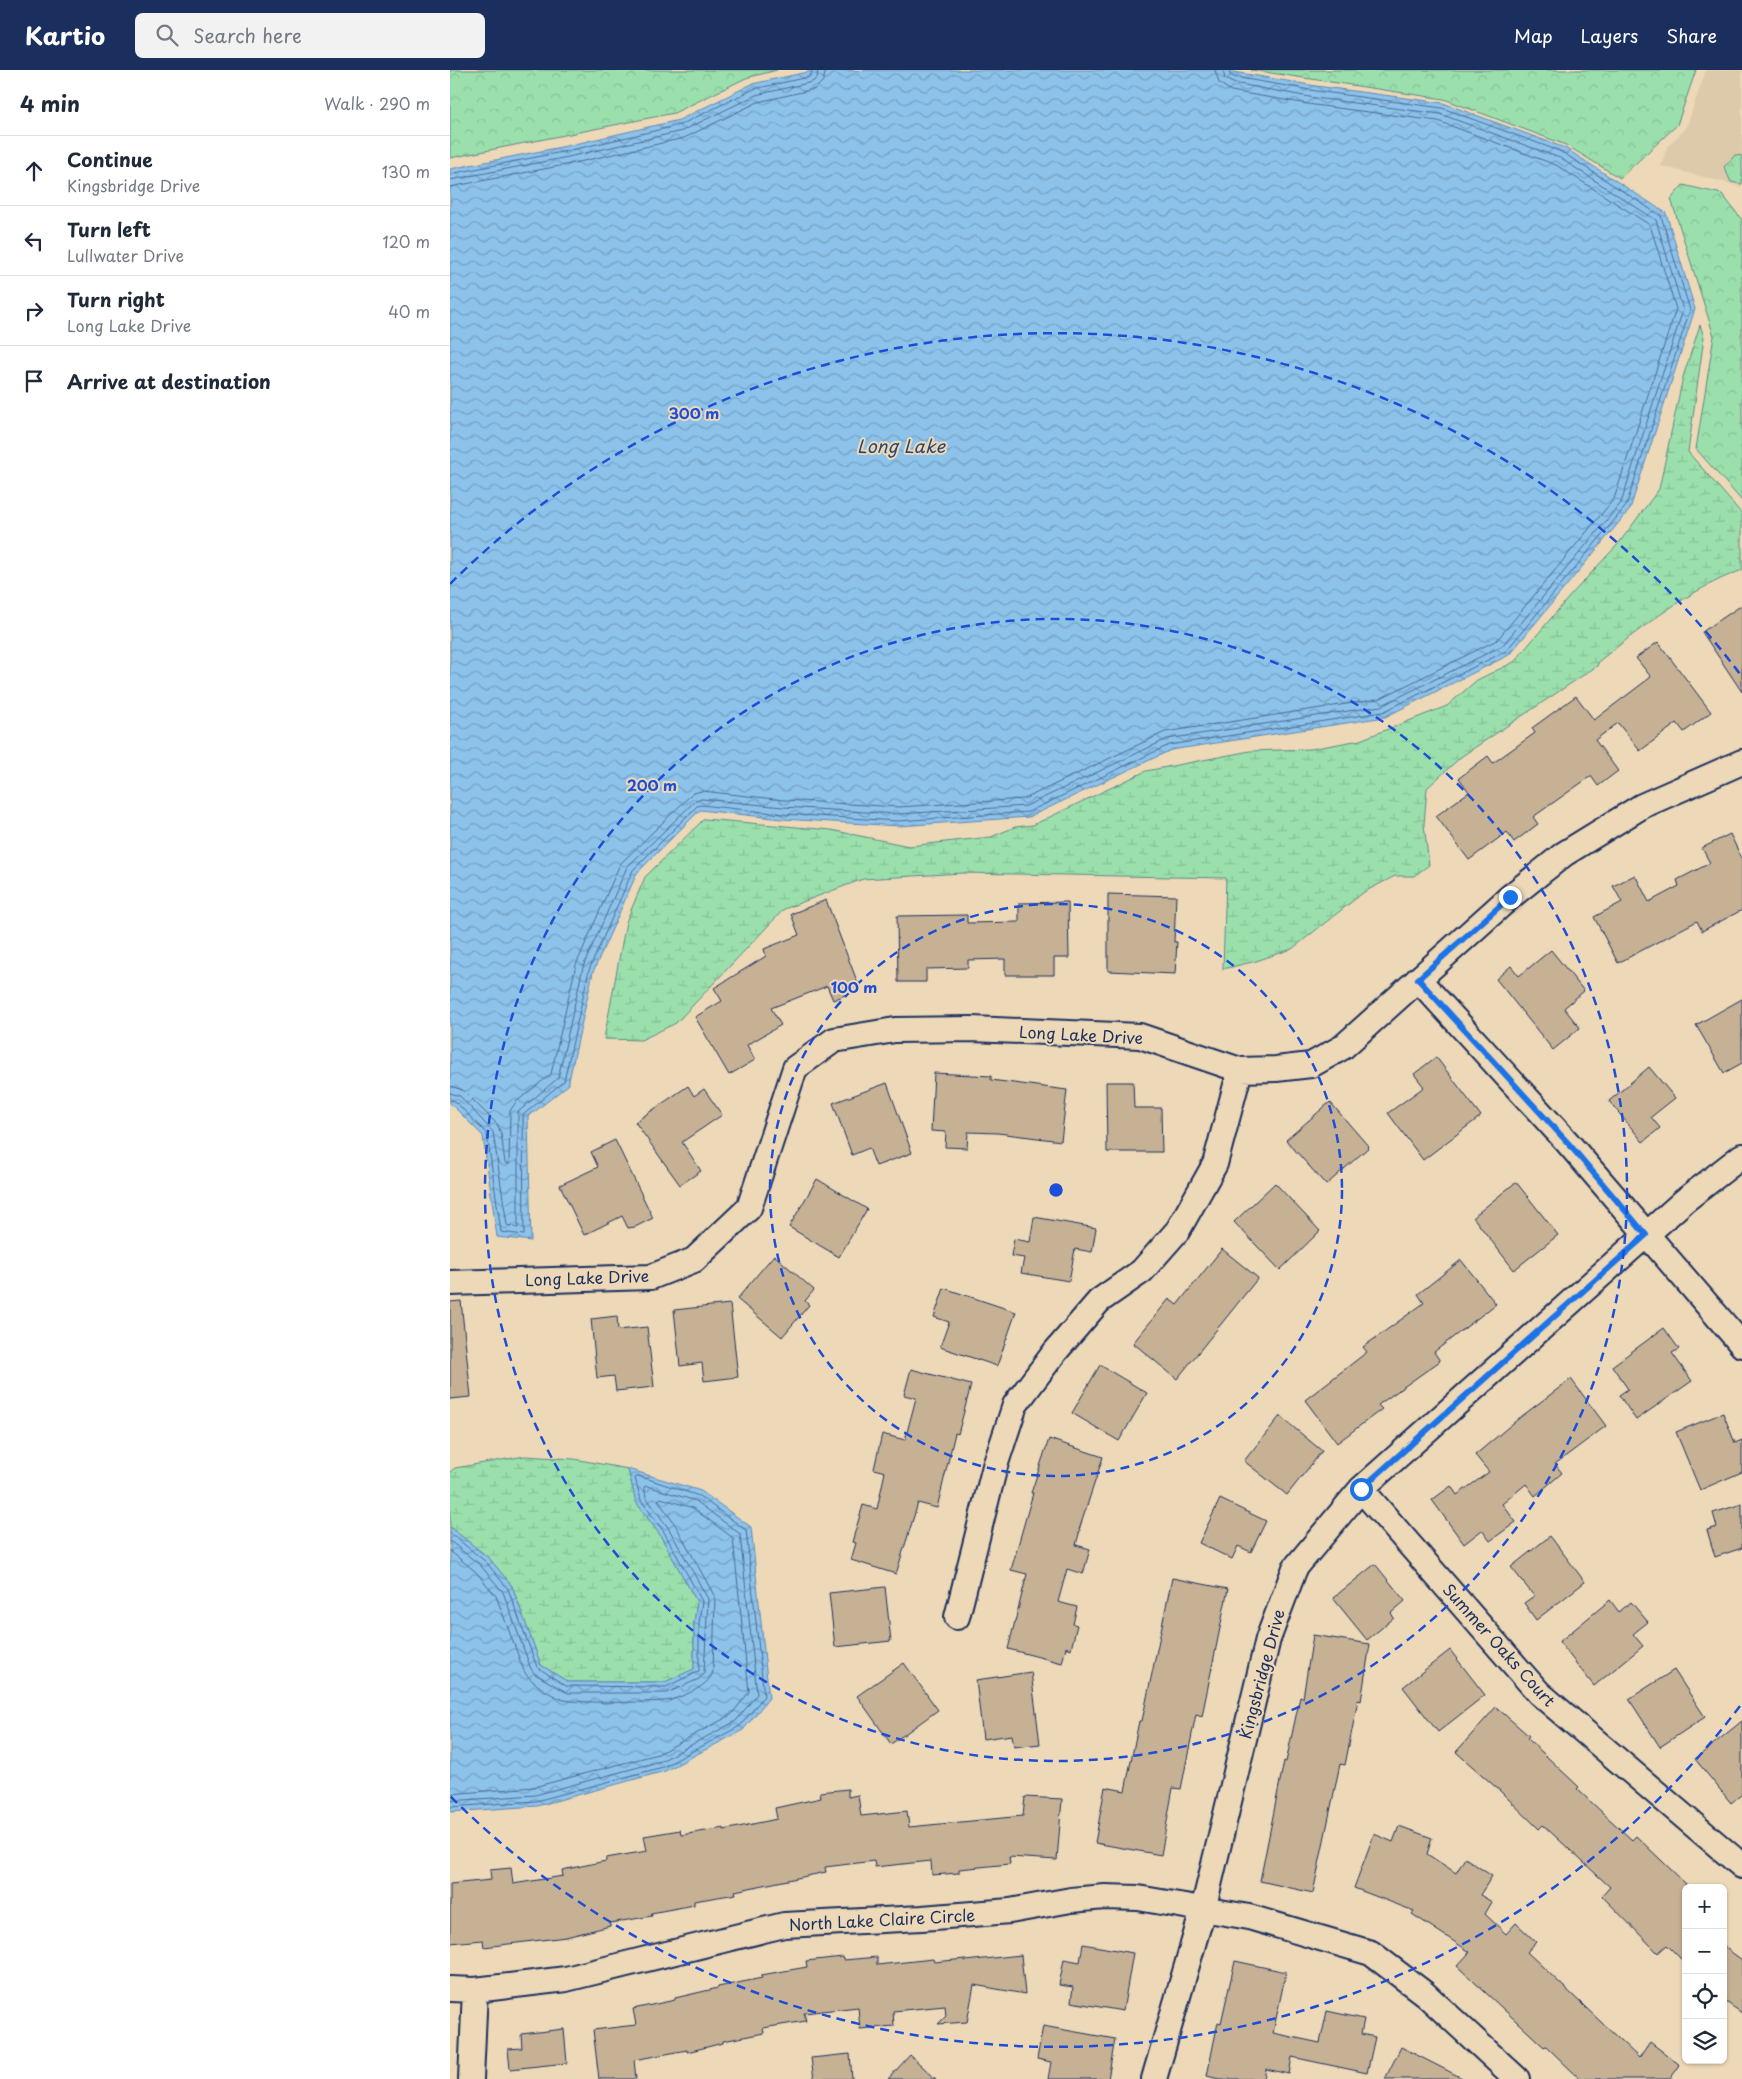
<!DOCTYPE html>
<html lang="en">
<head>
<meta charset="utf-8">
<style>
  :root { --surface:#fff; --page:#f2f2f3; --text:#1f2937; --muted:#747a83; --line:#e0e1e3; --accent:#1b2f5e }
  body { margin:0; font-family:"Playpen Sans",sans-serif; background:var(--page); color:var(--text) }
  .controls { position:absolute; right:15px; bottom:15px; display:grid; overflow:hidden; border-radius:8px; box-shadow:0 1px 4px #0004 }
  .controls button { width:45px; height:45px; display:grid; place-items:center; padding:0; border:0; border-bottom:1px solid var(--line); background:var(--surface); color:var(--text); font:25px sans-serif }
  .stop { position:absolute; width:15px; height:15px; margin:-11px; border:4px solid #1a73e8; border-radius:50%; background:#fff }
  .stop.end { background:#1a73e8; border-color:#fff; box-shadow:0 1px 5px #0008 }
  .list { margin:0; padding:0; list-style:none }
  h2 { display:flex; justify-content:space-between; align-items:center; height:65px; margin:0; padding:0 20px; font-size:21px }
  h2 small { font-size:16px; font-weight:400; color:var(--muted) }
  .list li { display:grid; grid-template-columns:32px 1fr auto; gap:15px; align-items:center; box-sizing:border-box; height:70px; padding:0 20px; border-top:1px solid var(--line) }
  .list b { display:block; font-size:19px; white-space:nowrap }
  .list p { margin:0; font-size:16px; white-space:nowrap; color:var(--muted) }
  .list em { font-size:16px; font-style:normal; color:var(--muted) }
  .icon { flex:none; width:28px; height:28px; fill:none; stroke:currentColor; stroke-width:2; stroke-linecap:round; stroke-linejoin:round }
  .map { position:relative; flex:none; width:1292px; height:2009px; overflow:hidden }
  header { display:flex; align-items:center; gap:30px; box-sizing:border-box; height:70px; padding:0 25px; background:var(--accent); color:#fff }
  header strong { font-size:24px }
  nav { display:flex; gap:28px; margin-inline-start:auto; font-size:18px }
  .search { width:350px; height:45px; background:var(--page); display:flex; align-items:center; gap:12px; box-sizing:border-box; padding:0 18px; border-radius:8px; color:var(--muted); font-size:19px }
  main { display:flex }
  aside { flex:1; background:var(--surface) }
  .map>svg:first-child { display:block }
  .built { fill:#ddcaab }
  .forest { fill:url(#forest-crowns); stroke:#5b8885 }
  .wetland { fill:url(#wetland-marsh); stroke:#5b8885 }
  .park { fill:url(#park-tufts); stroke:#5b8885 }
  .water { fill:url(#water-waves); stroke:#5f88b3 }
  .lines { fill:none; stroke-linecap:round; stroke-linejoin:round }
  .shore { stroke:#496a96; stroke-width:1 }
  .building { fill:#c6b195; stroke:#1b2f5e }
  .minor-casing { stroke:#1b2f5e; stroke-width:28 }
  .minor { stroke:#edd9b7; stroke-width:24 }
  .route { stroke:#1a73e8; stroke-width:6 }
  .ring { fill:none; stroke:#1d4ed8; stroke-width:2.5; stroke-dasharray:9 6 }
  .labels { text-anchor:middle; stroke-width:4; stroke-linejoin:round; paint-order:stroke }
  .street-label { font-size:16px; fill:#1b2f5e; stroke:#edd9b7 }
  .water-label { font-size:18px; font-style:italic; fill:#2c4573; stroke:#edd9b7 }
  .centre { fill:#1d4ed8; stroke:#edd9b7; stroke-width:2.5 }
  .ring-label { font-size:15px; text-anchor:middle; font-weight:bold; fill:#1d4ed8; stroke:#edd9b7; stroke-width:4; stroke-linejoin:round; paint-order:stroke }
</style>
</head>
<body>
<header>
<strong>Kartio</strong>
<div class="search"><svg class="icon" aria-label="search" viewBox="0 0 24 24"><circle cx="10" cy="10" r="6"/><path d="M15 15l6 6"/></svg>Search here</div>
<nav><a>Map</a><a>Layers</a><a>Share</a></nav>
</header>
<main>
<aside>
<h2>4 min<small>Walk · 290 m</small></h2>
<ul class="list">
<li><svg class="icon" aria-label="ahead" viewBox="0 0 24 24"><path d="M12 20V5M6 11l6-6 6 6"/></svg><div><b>Continue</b><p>Kingsbridge Drive</p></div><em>130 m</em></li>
<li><svg class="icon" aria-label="left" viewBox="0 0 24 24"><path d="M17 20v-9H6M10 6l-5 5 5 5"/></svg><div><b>Turn left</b><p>Lullwater Drive</p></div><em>120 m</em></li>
<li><svg class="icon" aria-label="right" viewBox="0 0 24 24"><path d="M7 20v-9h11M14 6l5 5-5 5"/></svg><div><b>Turn right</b><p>Long Lake Drive</p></div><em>40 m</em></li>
<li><svg class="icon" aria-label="arrive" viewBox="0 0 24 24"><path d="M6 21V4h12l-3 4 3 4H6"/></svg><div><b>Arrive at destination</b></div></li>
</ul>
</aside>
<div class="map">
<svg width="1292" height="2009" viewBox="0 0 1292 2009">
  <defs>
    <pattern id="forest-crowns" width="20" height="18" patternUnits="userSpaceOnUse" patternTransform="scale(1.25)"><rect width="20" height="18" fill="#9be0ac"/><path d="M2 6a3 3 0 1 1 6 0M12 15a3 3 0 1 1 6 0" fill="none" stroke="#85c096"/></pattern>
    <pattern id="wetland-marsh" width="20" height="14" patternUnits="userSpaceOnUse" patternTransform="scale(1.25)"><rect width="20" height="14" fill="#9be0ac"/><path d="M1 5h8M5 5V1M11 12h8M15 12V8" fill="none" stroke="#85c096"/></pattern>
    <pattern id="park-tufts" width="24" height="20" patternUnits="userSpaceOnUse" patternTransform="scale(1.25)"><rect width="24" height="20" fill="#9be0ac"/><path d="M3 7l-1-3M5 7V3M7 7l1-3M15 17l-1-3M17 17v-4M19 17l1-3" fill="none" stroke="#85c096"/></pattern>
    <pattern id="water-waves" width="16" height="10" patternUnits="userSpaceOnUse" patternTransform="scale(1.25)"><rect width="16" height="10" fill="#8dc3eb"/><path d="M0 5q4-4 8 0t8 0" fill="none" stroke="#729fc2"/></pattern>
  </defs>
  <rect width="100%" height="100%" fill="#edd9b7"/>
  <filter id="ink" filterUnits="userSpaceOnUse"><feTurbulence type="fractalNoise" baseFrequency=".02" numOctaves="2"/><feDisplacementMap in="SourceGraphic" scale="10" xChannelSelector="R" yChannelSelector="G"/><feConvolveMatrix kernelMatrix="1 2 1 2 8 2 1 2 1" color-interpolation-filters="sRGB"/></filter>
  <g filter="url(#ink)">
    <path class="built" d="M1256 0H1292V117L1211 96 1217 77 1236 58Z"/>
    <path class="forest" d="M0 0H327L296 8 224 43 0 88Z
      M801 0H1246L1227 55 1170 108 1116 75 994 29Z
      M1233 115 1272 124 1292 150V431L1246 379 1264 266 1221 129Z"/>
    <path class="wetland" d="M1250 255 1254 267 1238 382 1292 444V500C1238 520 1194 556 1149 591L1147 596 1012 686 977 718 974 754 979 795 964 806H945L914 822 842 879 806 891 773 899 776 808 512 803 413 809 334 839 226 953 191 970 154 969 176 852 195 807 254 749 381 760 459 776 541 767 565 757 583 755 696 701 800 681 861 679 910 670 997 636 1027 610 1064 592 1120 526 1169 473 1209 419 1233 307Z
      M75 1386 124 1389 178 1399 186 1432 210 1465 247 1532 244 1553V1599L215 1612H118L91 1595 62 1516 39 1488 0 1457V1402L5 1398Z"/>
    <path class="park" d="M1285 85 1292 86V114L1281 112 1274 97Z"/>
    <path class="water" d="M467 0H772L866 16 993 33 1115 78 1216 143 1245 239 1180 439 1059 585 935 647 721 680 579 747 449 756 332 749 250 740 187 803 143 902 118 1015 78 1047 81 1171 47 1167 33 1066 0 1033V99L116 76 229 50 302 14 362 1Z
      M178 1399 251 1421 301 1457 319 1628 293 1660 215 1701 87 1736 0 1742V1457L39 1488 62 1516 91 1595 118 1612H215L244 1599V1553L247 1532 210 1465 186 1432Z"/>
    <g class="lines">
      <path class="shore" d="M0 104 117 81 230 55 304 19 358 7 361 4 362 0
        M0 110 118 87 232 61 306 25 362 12 367 8 368 0
        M0 117 120 94 234 68 308 32 365 19 373 11 376 0
        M0 1016 13 1020 47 1054 51 1063 55 1093 59 1094 60 1041 66 1032 101 1004 126 895 170 794 243 723 252 721 334 730 448 737 574 729 715 662 929 629 1047 570 1164 429 1226 239 1200 155 1106 95 988 51 864 35 781 21 769 13 765 0
        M0 1023 10 1026 43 1062 57 1155 68 1158V1042L108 1008 133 897 177 797 246 730 252 729 333 737 448 744 576 736 717 669 931 636 1052 576 1171 433 1233 240 1206 150 1110 88 990 44 865 28 783 13 775 9 773 0
        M0 1030 5 1031 37 1064 51 1162 74 1165 73 1045 114 1011 139 900 183 800 247 736 251 735 333 744 448 751 578 742 719 675 933 642 1056 581 1176 436 1240 240 1211 146 1112 82 992 38 866 21 784 7 780 5 779 0
        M0 1463 36 1492 58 1519 87 1597 116 1616 216 1617 249 1601V1553L252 1531 214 1462 191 1430 185 1408 189 1406 249 1426 296 1460 314 1626 290 1656 213 1697 86 1731 0 1737
        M0 1471 31 1496 53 1522 81 1599 85 1604 118 1623H217L249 1609 254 1603 258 1529 219 1459 196 1427 194 1417 197 1416 246 1431 290 1464 307 1624 286 1651 211 1691 85 1725 0 1731
        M0 1481 26 1502 46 1526 74 1601C79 1611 103 1627 114 1630 123 1633 211 1633 221 1630 235 1625 259 1617 263 1601L265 1527 226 1456 208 1430 211 1428 243 1438 283 1468 299 1622 281 1645 208 1684 84 1717 0 1724"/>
    </g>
    <path class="building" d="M1292 535V622L1252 562Z
      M1208 572 1261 642 1234 662 1227 653 1190 681 1168 653 1145 670 1168 701 1148 716 1141 706 1083 747 1088 754 1064 772 1057 762 1019 790 986 746 1019 722 1009 708 1038 686 1043 693 1085 663 1082 658 1126 626 1144 650 1201 607 1186 588Z
      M1280 764 1292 789V840L1252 861 1247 851 1168 893 1144 847 1172 832 1163 816 1185 805 1199 832 1229 816 1227 810 1260 793 1252 778Z
      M658 824 726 826 724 872H727L725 904 658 901Z
      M376 830 410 919 383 930 377 916 321 938 331 955 297 975 305 990 279 1005 245 947 272 931 264 918 316 886 314 879 349 865 341 844Z
      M618 832 619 888H604V905H555V889L518 890V898L476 899V912H448L447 846 517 845V853L569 852V833Z
      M1101 880 1134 921 1114 938 1130 958 1103 980 1046 909 1061 896 1069 906Z
      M1292 929V993L1274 1003 1246 955Z
      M986 987 1031 1046 973 1090 938 1043 974 1017 964 1004Z
      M1199 997 1225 1028 1201 1047 1210 1058 1193 1072 1159 1031Z
      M484 1003 541 1006V1010L617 1020 611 1071 548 1063 518 1062 517 1078 495 1077 496 1062 481 1061Z
      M656 1012H683L684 1038H711L712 1082H657Z
      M437 1013 462 1083 426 1096 419 1078 402 1085 383 1033Z
      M238 1016 244 1026 254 1019 272 1045 232 1072 251 1101 230 1115 185 1052Z
      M880 1032 919 1077 876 1115 836 1070Z
      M165 1070 203 1148 185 1157 178 1158 172 1146 134 1165 110 1115 148 1097 141 1082Z
      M367 1109 417 1139 389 1187 339 1157Z
      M1066 1112 1108 1165 1064 1200 1023 1147Z
      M825 1113 870 1161 830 1200 784 1152Z
      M584 1147 646 1158 642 1182 625 1179 619 1211 571 1203 574 1188 561 1186 564 1169 580 1172Z
      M772 1179 808 1208 727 1309 683 1273 719 1229 727 1235Z
      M324 1185 364 1220 355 1231 359 1235 332 1267 287 1229Z
      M1011 1190 1046 1234 984 1282 990 1291 928 1335 932 1339 887 1373 855 1330 917 1282 913 1277 974 1233 968 1224Z
      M494 1218 566 1242 547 1296 490 1277 499 1252 484 1247Z
      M11 1231 21 1327 0 1329V1232Z
      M280 1234 288 1307 254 1311 252 1293 230 1296 224 1240Z
      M167 1246 168 1260 197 1257 204 1317 166 1321 164 1306 147 1308 141 1249Z
      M1214 1258 1229 1279 1222 1283 1242 1311 1186 1350 1169 1325 1178 1319 1162 1296Z
      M650 1295 697 1323 669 1371 622 1343Z
      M461 1299 521 1315 508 1364 505 1363 487 1438 468 1433 446 1504 401 1490 406 1473 402 1472 413 1435 427 1439 435 1402 424 1399 432 1364 455 1370 466 1328 454 1325Z
      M1121 1309 1156 1356 1105 1394 1112 1403 1085 1426 1076 1414 1052 1434 1066 1452 1040 1471 1032 1460 1014 1474 982 1430 1001 1416 1007 1425 1039 1402 1025 1385 1068 1349Z
      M1273 1343 1285 1373 1292 1370V1402L1250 1420 1226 1362Z
      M830 1346 872 1381 837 1425 794 1391Z
      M599 1369 653 1387 629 1460H630L626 1475 640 1479 633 1504 617 1499 608 1532 627 1537 623 1554 627 1555 621 1579 616 1577 612 1593 558 1579 577 1504 561 1500 583 1423H581Z
      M770 1429 816 1451 801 1482 788 1476 782 1489 749 1473Z
      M1292 1434V1478L1265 1487 1257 1460 1267 1457 1263 1443Z
      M1100 1466 1135 1512 1086 1550 1074 1533 1084 1526 1061 1497Z
      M925 1494 955 1531 941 1543 944 1548 917 1570 883 1528Z
      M722 1508 778 1519 752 1646 746 1644 731 1719 723 1718 711 1785 645 1773 655 1717 675 1721 689 1651H692Z
      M435 1517 441 1571 385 1577 379 1523Z
      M1160 1530 1169 1542 1181 1532 1198 1552 1183 1564 1193 1576 1144 1616 1109 1572Z
      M863 1565 920 1574 911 1631 908 1630 895 1695 890 1694 863 1823 810 1811 834 1691 836 1692 850 1627 853 1628Z
      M1000 1580 1035 1625 988 1662 953 1617Z
      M454 1593 488 1640 441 1674 407 1626Z
      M1224 1600 1255 1647 1210 1677 1179 1629Z
      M581 1602 590 1674 564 1677 562 1665 533 1669 526 1610Z
      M1046 1637 1079 1666 1077 1668 1129 1717 1127 1719 1182 1770 1186 1766 1236 1814V1894L1217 1875 1208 1883 1152 1826 1160 1817 1093 1755 1089 1759 1049 1720 1006 1682Z
      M1292 1651V1724L1281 1733 1245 1689Z
      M398 1719V1727L408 1725 411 1746 457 1741 459 1757 573 1746 575 1727 612 1729 607 1790 559 1787 560 1794 509 1799V1803L482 1805 481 1791 425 1797 424 1791 375 1797 376 1802 285 1821 286 1824 244 1831V1835L201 1843 202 1846 160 1853V1856L116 1867 34 1877 33 1870 0 1873V1814L41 1810 40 1800 61 1798 63 1814 113 1806 112 1800 156 1791V1788L197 1781 194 1766 230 1760 231 1765 274 1758V1760L327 1749 325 1738 371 1728 370 1722Z
      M949 1756 982 1768 977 1784 1006 1803 1015 1788 1042 1806 1030 1825 1042 1832 1035 1844 1056 1864 1066 1853 1086 1872 1077 1882 1189 1988 1200 1972 1230 1995 1220 2009H1130L1096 1976 1094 1977 1007 1896 1020 1882 962 1844 964 1841 904 1818 924 1764 943 1772Z
      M633 1874 683 1883 673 1941 621 1932 623 1917 609 1915 614 1889 630 1892Z
      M1273 1876 1292 1890V1943L1273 1930Z
      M571 1885 575 1924 524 1915 517 1952 488 1954 496 1946 495 1936 443 1941 444 1956 410 1959 408 1937 354 1943 356 1951 313 1958 314 1963 273 1971V1973L237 1982V1980L184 1990 186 2009H149L143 1960 186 1955 183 1939 225 1930V1928L268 1918V1917L312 1908 311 1905 357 1897 356 1891 393 1887 394 1890 427 1887V1895L483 1889 484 1892 515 1889V1891Z
      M785 1891 836 1902 823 1963 870 1973 877 1941 914 1949 911 1964 925 1967 917 2003 842 1987 839 2004 816 1999 814 2009H769L757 2006 768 1952 771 1953Z
      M593 1956 665 1969 658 2009H598L601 1992 587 1989Z
      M114 1959 117 1993 60 1999 58 1979 72 1978 71 1964Z
      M951 1977 1014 2009H935Z
      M400 1984 402 2009H364L361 1988Z
      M460 1985 486 2009H438Z"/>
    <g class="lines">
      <defs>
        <path id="minor" d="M968 909 1118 1073 1292 1275
          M0 1213 201 1207 244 1190 299 1138 345 998 384 970 445 960 522 959 690 966 790 1000 826 999 861 995 893 977 1060 827 1114 784 1192 736 1292 692
          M911 1419 1089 1623 1292 1796
          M507 1547 545 1396 565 1335 605 1282 649 1231 692 1201 728 1160 765 1094 790 1000
          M0 1919 25 1920 116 1909 334 1855 472 1848 560 1841 621 1830 655 1827 688 1828 799 1847 921 1883 975 1924 1067 2009
          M21 2009 25 1920
          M704 2009 753 1840 818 1569 845 1498 911 1419 1234 1131 1292 1086"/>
      </defs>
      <use href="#minor" class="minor-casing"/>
      <use href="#minor" class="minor"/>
    </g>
  </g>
  <g class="lines" filter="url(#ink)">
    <path class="route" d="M911 1419 1196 1165 1118 1073 968 909 1060 827"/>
  </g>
  <g class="ring">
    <circle cx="606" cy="1120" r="286"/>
    <circle cx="606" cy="1120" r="571"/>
    <path d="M1290 1636A857 857 0 0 1 0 1726M0 514A857 857 0 0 1 1290 604"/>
  </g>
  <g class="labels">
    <g class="street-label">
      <text transform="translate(631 965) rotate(3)" y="6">Long Lake Drive</text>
      <text transform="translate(137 1208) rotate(-2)" y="6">Long Lake Drive</text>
      <text transform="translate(1049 1575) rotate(48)" y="6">Summer Oaks Court</text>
      <text transform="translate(812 1604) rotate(-75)" y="6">Kingsbridge Drive</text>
      <text transform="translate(432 1850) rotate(-3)" y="6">North Lake Claire Circle</text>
    </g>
    <g class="water-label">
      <text x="451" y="383">Long Lake</text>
    </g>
  </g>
  <circle cx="606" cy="1120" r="8" class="centre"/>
  <g class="ring-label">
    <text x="244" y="349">300 m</text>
    <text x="202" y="721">200 m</text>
    <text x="404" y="923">100 m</text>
  </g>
</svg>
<div class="controls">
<button>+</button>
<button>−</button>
<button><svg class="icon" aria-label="locate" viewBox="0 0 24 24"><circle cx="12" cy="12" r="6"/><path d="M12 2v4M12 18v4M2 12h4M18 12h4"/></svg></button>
<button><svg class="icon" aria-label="layers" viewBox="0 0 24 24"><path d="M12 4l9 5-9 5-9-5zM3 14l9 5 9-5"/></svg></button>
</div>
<div class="stop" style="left:911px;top:1419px"></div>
<div class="stop end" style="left:1060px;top:827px"></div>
</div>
</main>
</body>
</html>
